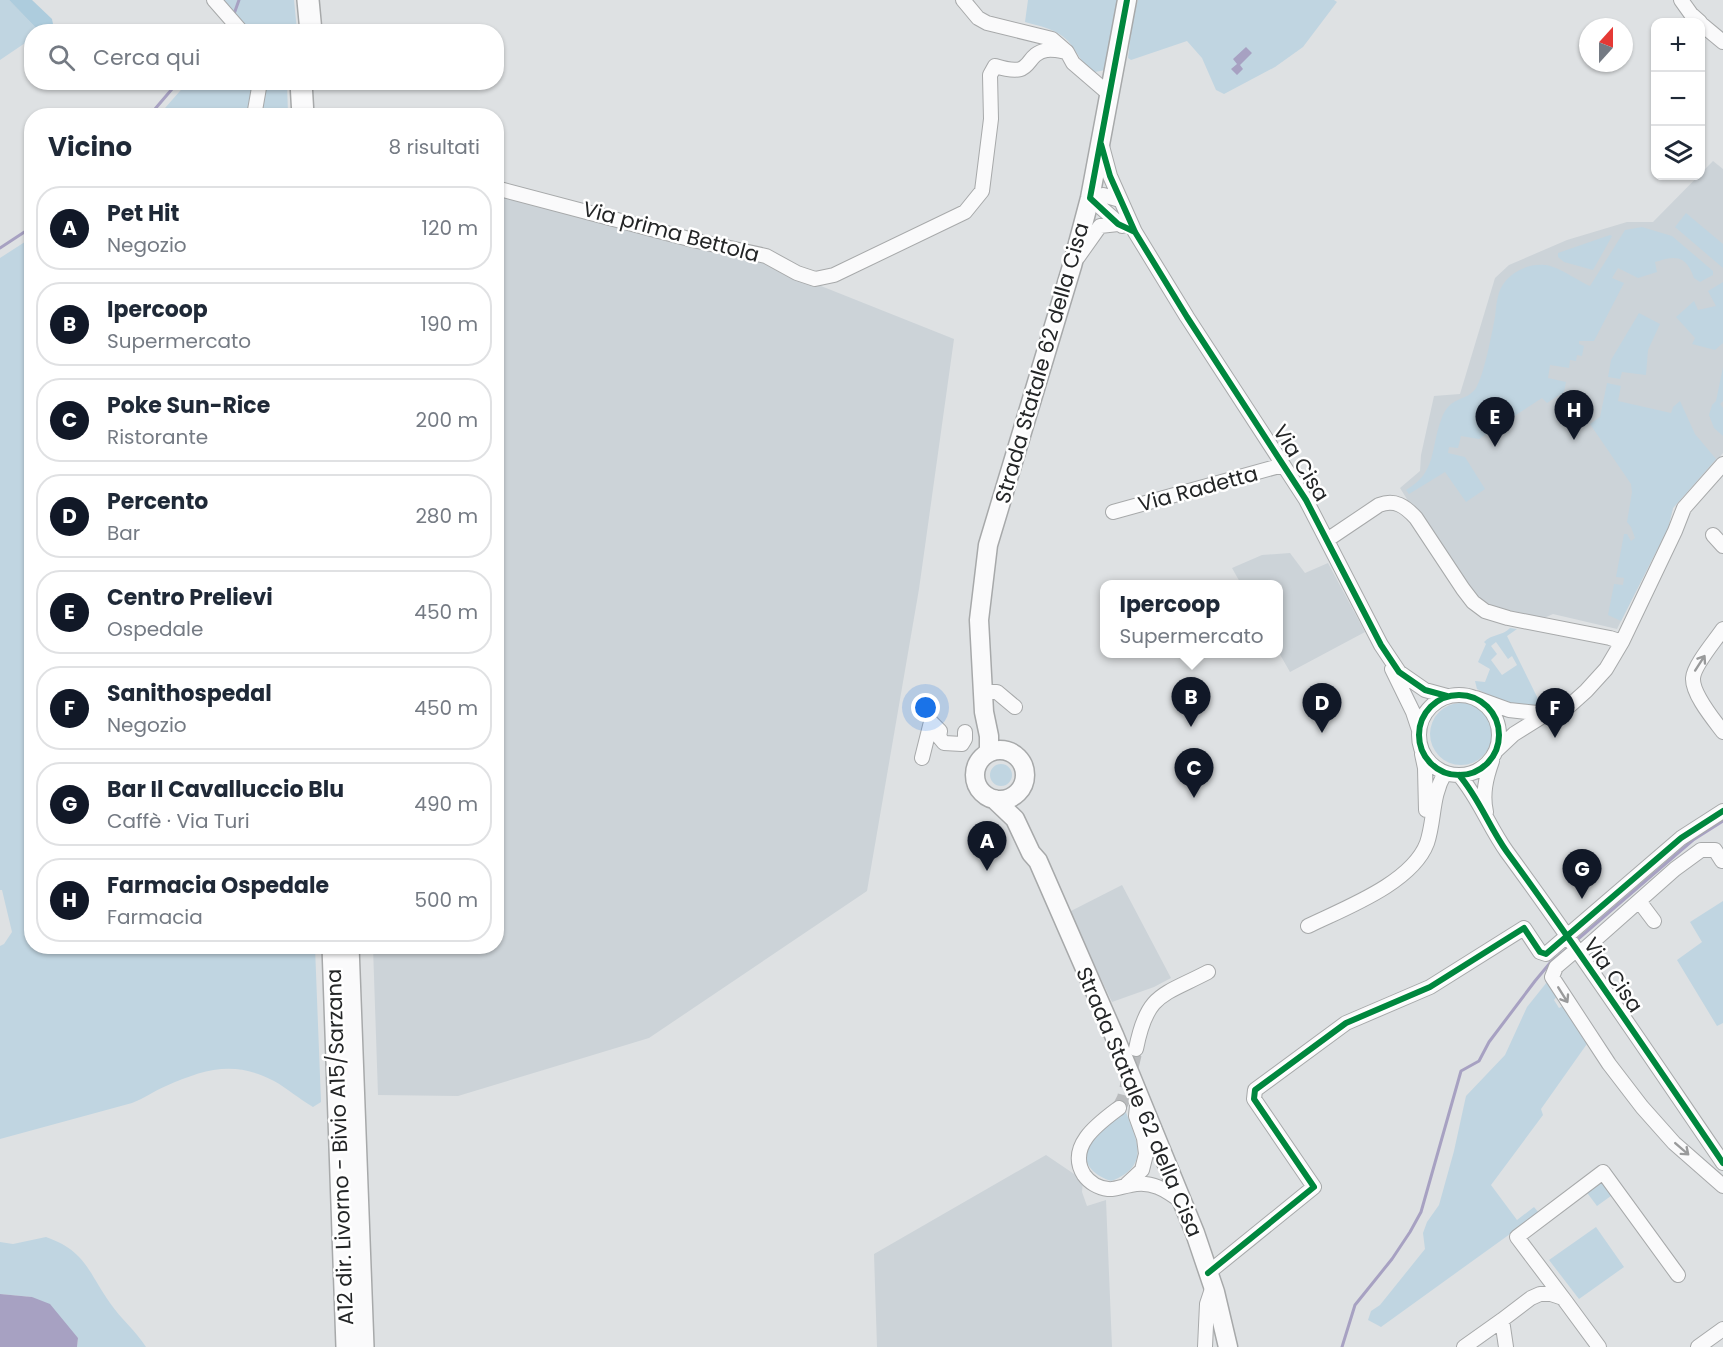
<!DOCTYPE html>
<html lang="it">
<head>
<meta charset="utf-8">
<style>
  :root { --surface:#fff; --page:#f2f2f3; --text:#1f2937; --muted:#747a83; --line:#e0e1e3; --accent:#111827 }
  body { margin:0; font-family:Poppins,sans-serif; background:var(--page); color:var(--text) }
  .controls { position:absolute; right:18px; top:18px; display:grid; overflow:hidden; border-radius:12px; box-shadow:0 2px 4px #0004 }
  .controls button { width:54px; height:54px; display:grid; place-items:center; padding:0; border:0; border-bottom:2px solid var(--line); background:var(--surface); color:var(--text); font:30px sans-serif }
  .compass { position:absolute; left:1579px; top:18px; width:54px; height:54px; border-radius:50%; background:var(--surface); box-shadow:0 2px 4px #0004; rotate:21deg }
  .you { position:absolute; left:926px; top:708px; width:21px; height:21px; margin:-15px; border:4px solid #fff; border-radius:50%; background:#1a73e8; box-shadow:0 0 0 9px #1a73e833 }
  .badge { display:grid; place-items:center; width:39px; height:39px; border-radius:50%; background:var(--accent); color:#fff; font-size:20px; font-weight:700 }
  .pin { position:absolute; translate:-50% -50px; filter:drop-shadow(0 2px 3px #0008) }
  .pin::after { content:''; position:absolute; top:32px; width:21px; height:18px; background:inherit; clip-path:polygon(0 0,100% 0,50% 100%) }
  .popup { position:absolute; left:1100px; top:580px; width:183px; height:78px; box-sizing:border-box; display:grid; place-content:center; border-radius:12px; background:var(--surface); filter:drop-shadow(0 2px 4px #0005); font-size:20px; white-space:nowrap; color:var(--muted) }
  .popup b { font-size:22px; color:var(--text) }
  .popup::after { content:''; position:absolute; left:50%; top:100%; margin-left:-12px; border:12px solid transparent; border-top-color:var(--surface) }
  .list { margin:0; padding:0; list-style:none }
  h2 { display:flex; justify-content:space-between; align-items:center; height:78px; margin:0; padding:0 24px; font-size:26px }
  h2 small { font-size:20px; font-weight:400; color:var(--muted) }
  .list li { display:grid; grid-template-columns:39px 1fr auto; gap:18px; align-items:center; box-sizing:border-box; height:84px; margin:0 12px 12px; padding:0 12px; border:2px solid var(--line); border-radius:24px }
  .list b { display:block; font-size:22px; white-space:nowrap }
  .list p { margin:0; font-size:20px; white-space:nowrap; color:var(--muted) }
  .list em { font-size:20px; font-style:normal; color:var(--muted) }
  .icon { flex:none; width:33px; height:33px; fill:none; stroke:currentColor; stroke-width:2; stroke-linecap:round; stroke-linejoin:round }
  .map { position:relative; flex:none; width:1723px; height:1347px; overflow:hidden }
  .search { position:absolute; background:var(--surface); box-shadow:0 2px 4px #0004; left:24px; top:24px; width:480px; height:66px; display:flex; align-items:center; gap:15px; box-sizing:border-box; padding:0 21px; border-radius:24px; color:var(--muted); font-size:22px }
  .panel { position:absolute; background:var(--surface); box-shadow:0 2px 4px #0004; left:24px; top:108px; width:480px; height:846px; border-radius:24px }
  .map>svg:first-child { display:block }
  .built { fill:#ccd3d8 }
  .green { fill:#c0d5e1; fill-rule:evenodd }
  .forest { fill:#adccdd }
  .water { fill:#a7a1c2 }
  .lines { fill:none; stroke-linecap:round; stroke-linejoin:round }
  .stream { stroke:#a7a1c2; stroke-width:3 }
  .minor-tunnel { stroke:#b9bbbd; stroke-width:14; stroke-dasharray:14 7; stroke-linecap:butt }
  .minor-casing { stroke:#a7a9aa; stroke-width:16 }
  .major-casing { stroke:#a7a9aa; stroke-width:21 }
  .highway-casing { stroke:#a7a9aa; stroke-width:24 }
  .minor { stroke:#fafafb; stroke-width:14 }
  .major { stroke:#fafafb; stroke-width:18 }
  .highway { stroke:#fafafb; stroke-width:21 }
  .cycleway-casing { stroke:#fff; stroke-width:10 }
  .cycleway { stroke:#00873e; stroke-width:6 }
  .oneway { stroke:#999a9b }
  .labels { text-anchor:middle; stroke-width:5; stroke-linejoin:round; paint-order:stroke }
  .street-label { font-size:21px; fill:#232526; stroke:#fff }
</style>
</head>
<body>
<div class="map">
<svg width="1723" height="1347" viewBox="0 0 1723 1347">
  <rect width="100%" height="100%" fill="#dee1e3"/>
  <path class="built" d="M1713 161 1723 169V453L1673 508 1668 528 1617 629 1553 614 1544 618 1494 607 1475 595 1422 523 1400 488 1420 471 1421 455 1434 396 1460 394 1495 278 1509 265 1567 240 1627 222H1653Z
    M497 195 756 260 954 339 919 589 867 891 649 1038 458 1096 378 1095 373 947 496 946Z
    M1290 553 1305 573 1328 563 1365 632 1290 672 1278 651V584H1241L1232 568 1262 555Z
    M1122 885 1171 978 1154 987 1112 1002 1069 912Z
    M1046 1155 1083 1180 1082 1192 1087 1206 1106 1200 1112 1347H877L874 1254Z"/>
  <path class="green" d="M0 0H9L39 31 32 32 31 39 0 60Z
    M220 0H294L297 31H248Z
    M1028 0H1121L1110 63 1105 70 1095 72C1081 65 1078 52 1068 41 1057 29 1039 26 1025 22Z
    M1138 0H1334L1337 2 1303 47 1275 67 1224 94 1216 90 1202 58 1187 41 1131 60 1128 58C1131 37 1131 20 1138 0Z
    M187 83H287L288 115 158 116Z
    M1686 213 1723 244V268L1675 227Z
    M1642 227 1672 236 1713 271V275L1700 282 1694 278C1686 255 1676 255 1655 262L1657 272 1638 278 1618 268 1612 278 1624 283 1594 341H1579V344L1584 346 1582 356 1577 355 1576 361 1570 360 1569 368 1550 365 1548 378 1566 382 1564 392 1547 403 1542 398 1479 439 1461 436 1458 448 1449 447 1448 453 1465 457 1485 489 1466 502 1445 472 1409 494 1406 490C1437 472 1430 450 1441 420 1450 394 1466 403 1476 388 1484 375 1492 333 1495 317 1496 308 1497 294 1502 286 1510 272 1529 263 1545 265 1558 266 1578 281 1590 286L1625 230Z
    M1610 235 1612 236 1611 238 1593 270 1564 262 1558 257V253Z
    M31 238 32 946 315 947 321 1102 313 1107C299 1099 287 1088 274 1081 234 1060 205 1069 166 1086 154 1091 145 1098 132 1103L0 1139V946L4 944 12 932 2 890H0V258Z
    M1723 282V343L1715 350 1692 344 1695 338 1676 317 1694 301 1698 310 1716 306 1708 291Z
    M1639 313 1660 324 1648 350 1646 375 1622 372 1620 379 1608 377 1611 360Z
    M1723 367V401L1720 404 1723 408V436L1714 428 1709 415 1712 405 1716 401Z
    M1607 383 1621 386 1618 401 1671 413 1673 407 1680 401 1695 434 1716 459 1673 508 1668 528 1621 621 1608 615 1614 584 1623 585 1624 578 1616 577 1624 534H1627L1631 541 1635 538 1631 527 1627 522 1632 492 1631 484 1590 424 1600 417Z
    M1510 628 1517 629 1507 636 1542 707C1516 709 1499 700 1477 689L1475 681 1485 682 1490 669 1478 662 1486 644 1484 642C1491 634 1503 636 1510 628ZM1496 642 1508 659 1512 656 1517 665 1502 675 1491 660 1497 654 1491 646Z
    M1430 734a31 31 0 1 1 62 0a31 31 0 1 1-62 0Z
    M990 775a11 11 0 1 1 22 0a11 11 0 1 1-22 0Z
    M1723 901V1023L1717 1026 1677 960 1702 942 1690 922Z
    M1547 982 1550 983 1558 995 1554 1000 1559 1008 1565 1005 1589 1041 1541 1109 1543 1115 1491 1185 1517 1220 1534 1207 1539 1213 1381 1327 1368 1320 1371 1311 1380 1305 1425 1249 1423 1233 1427 1222 1439 1205 1454 1151 1466 1096 1505 1055 1527 1007Z
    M1125 1110C1137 1140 1151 1166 1111 1181 1088 1174 1076 1155 1096 1135 1105 1125 1116 1121 1125 1110Z
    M1601 1178 1615 1193 1597 1206 1585 1190Z
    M1596 1227 1624 1267 1579 1299 1549 1260Z
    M46 1237C86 1251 88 1272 110 1303 121 1319 136 1331 146 1347H77L78 1338 32 1297 0 1294V1242L13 1244Z"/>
  <path class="forest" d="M9 0H32L52 19 53 24 43 31H39Z"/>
  <path class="water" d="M1246 47 1252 53 1240 65 1243 69 1237 75 1231 69 1237 64 1233 59Z
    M0 1294 32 1297 50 1304 78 1338 77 1347H0Z"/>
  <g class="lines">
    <path class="stream" d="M234 14 239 0
      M222 32 229 24
      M149 116 178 82
      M0 248 32 227
      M1578 939 1693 840 1723 821
      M1342 1347 1355 1305 1392 1259 1410 1232 1421 1212 1461 1071 1479 1061 1489 1042 1535 981 1550 963 1567 949"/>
    <path class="minor-tunnel" d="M1119 1108 1124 1098 1136 1049"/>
    <defs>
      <path id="minor" d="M214 0 242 32
        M963 0 978 18 987 23 1052 39 1067 52
        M1681 0 1691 14 1700 22
        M1700 23 1723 42
        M254 116 260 82
        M1102 146 1110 176 1135 232 1187 317 1306 500 1381 645 1399 672 1425 690 1447 696
        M496 188 693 240 766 256 797 273 815 279 834 275 965 212 982 191 991 119 990 75 995 66C1037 79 1021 55 1047 50 1053 49 1061 51 1067 52L1073 63 1109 94
        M1090 198 1122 226
        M1090 198 1103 195 1120 200
        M1078 257 1100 226 1118 224
        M1113 512 1283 465
        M1713 535 1723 546
        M1327 540 1379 505C1395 499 1405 506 1416 518L1463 589 1473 602 1485 611 1508 618 1610 638 1622 642
        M1723 629C1715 641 1694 665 1693 678 1692 694 1714 720 1723 732
        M1392 669 1413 712 1419 730
        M983 692H997L1015 707
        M1419 735a40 40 0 1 1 80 0a40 40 0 1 1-80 0Z
        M1476 698 1509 710 1546 714 1567 708 1586 691 1606 669 1622 642 1675 531 1684 508 1723 464
        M1497 750 1514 734 1546 714
        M1422 754 1425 768 1426 810
        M922 758 931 722 940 731 939 737 944 743 962 744 965 739V732
        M1459 775C1479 798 1489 827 1507 852 1582 954 1652 1059 1723 1163
        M1486 812C1482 794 1486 778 1492 761
        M1639 901 1654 921
        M1308 926C1345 908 1412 883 1427 843 1435 819 1431 797 1445 773
        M1576 950 1556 967 1552 977 1609 1064 1642 1107 1674 1143 1723 1186
        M1579 954 1675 869 1701 850H1715L1722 861
        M1136 1049C1147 993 1162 996 1208 972
        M1119 1108C1099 1123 1066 1146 1084 1175 1089 1182 1098 1188 1108 1189 1115 1190 1123 1186 1131 1185 1151 1180 1166 1190 1182 1202
        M1127 1184 1142 1170 1146 1154 1144 1138 1136 1116 1138 1096
        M1208 1273 1314 1187 1254 1099 1255 1090 1346 1023 1430 987 1524 928 1540 952 1546 954 1681 838 1723 811
        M1563 1298 1517 1237 1603 1172 1678 1275
        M1205 1347 1207 1304 1213 1286
        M1464 1347 1502 1320
        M1506 1347 1502 1320 1531 1298 1540 1294H1551L1563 1298 1599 1347
        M1698 1347 1723 1329"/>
      <path id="major" d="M975 775a25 25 0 1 1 50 0a25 25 0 1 1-50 0Z
        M989 752V736L984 712 979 620 988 545 1072 266 1090 198 1127 0
        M994 799 1015 819 1031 853 1038 861 1114 1035 1195 1233 1215 1292 1228 1347"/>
      <path id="highway" d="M308 0 311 32
        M301 82 303 116
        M333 946 347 1347
        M348 946 363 1347"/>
    </defs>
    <use href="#minor" class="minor-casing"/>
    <use href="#major" class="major-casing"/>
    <use href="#highway" class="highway-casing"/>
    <use href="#minor" class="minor"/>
    <use href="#major" class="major"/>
    <use href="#highway" class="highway"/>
    <defs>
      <path id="cycleway" d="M1127 0 1090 198 1118 224 1135 232
        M1101 144 1110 176 1135 232 1187 317 1306 500 1381 645 1399 672 1425 690 1447 696
        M1419 735a40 40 0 1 1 80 0a40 40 0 1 1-80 0Z
        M1459 775C1479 798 1489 827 1507 852 1582 954 1652 1059 1723 1163
        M1208 1273 1314 1187 1254 1099 1255 1090 1346 1023 1430 987 1524 928 1540 952 1546 954 1681 838 1723 811"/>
    </defs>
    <use href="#cycleway" class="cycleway-casing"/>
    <use href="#cycleway" class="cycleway"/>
  </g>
  <defs><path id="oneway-shaft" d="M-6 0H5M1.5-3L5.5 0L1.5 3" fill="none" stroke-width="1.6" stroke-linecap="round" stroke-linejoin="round" transform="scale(1.5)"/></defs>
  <g class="oneway">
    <use href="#oneway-shaft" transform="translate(1700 663) rotate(-57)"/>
    <use href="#oneway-shaft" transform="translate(1563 995) rotate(58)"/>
    <use href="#oneway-shaft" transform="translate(1682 1149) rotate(41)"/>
  </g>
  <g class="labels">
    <g class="street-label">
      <text transform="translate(671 232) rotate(15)" y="7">Via prima Bettola</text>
      <text transform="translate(1042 363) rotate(-74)" y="7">Strada Statale 62 della Cisa</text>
      <text transform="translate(1301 463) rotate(58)" y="7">Via Cisa</text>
      <text transform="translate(1198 489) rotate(-15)" y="7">Via Radetta</text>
      <text transform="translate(1613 975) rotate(55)" y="7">Via Cisa</text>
      <text transform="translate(1139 1102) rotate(67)" y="7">Strada Statale 62 della Cisa</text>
      <text transform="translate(340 1147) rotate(-92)" y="7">A12 dir. Livorno - Bivio A15/Sarzana</text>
    </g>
  </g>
</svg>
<div class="controls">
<button>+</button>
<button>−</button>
<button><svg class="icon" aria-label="layers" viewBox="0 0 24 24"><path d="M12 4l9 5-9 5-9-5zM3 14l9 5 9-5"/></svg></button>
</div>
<svg class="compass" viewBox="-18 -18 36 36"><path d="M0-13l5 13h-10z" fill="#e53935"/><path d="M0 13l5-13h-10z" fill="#747a83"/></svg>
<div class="you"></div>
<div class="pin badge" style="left:987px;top:871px">A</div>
<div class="pin badge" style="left:1191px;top:727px">B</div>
<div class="popup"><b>Ipercoop</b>Supermercato</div>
<div class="pin badge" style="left:1194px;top:798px">C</div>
<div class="pin badge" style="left:1322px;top:733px">D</div>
<div class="pin badge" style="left:1495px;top:447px">E</div>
<div class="pin badge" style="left:1555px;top:738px">F</div>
<div class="pin badge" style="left:1582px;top:899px">G</div>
<div class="pin badge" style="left:1574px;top:440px">H</div>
<div class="search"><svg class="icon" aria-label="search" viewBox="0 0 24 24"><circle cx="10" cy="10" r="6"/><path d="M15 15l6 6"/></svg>Cerca qui</div>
<section class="panel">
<h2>Vicino<small>8 risultati</small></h2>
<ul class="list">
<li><span class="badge">A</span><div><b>Pet Hit</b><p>Negozio</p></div><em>120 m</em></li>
<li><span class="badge">B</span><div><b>Ipercoop</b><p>Supermercato</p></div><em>190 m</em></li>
<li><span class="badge">C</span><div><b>Poke Sun-Rice</b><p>Ristorante</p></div><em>200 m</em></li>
<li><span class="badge">D</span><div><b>Percento</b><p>Bar</p></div><em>280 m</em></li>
<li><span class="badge">E</span><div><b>Centro Prelievi</b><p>Ospedale</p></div><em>450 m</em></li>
<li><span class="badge">F</span><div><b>Sanithospedal</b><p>Negozio</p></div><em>450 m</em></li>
<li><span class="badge">G</span><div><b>Bar Il Cavalluccio Blu</b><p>Caffè · Via Turi</p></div><em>490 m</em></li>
<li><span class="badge">H</span><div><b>Farmacia Ospedale</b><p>Farmacia</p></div><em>500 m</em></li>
</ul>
</section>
</div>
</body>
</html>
